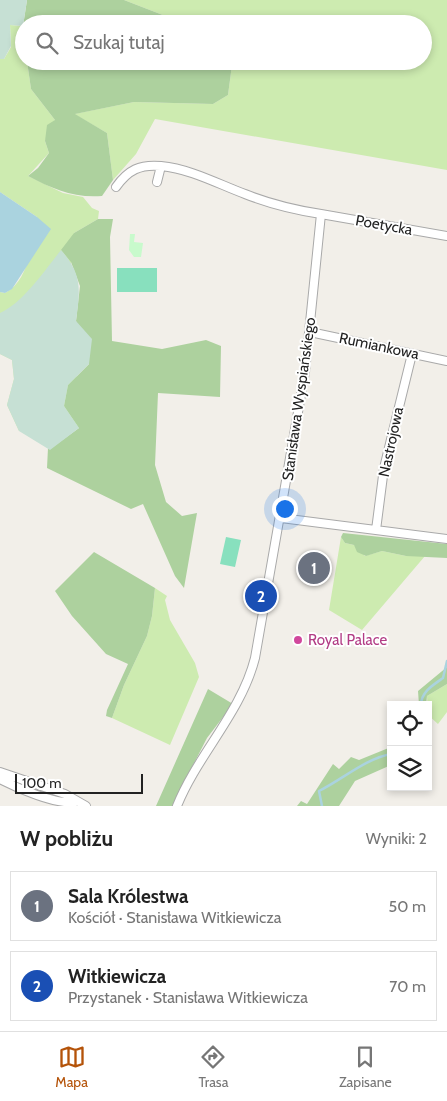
<!DOCTYPE html>
<html lang="pl">
<head>
<meta charset="utf-8">
<style>
  :root { --surface:#fff; --page:#f6f6f6; --text:#222; --muted:#767676; --line:#e0e0e0; --accent:#b45309 }
  body { margin:0; font-family:Cabin,sans-serif; background:var(--page); color:var(--text) }
  .controls { position:absolute; right:15px; bottom:15px; display:grid; overflow:hidden; border-radius:0px; box-shadow:0 2px 8px #0003 }
  .controls button { width:45px; height:45px; display:grid; place-items:center; padding:0; border:0; border-bottom:1px solid var(--line); background:var(--surface); color:var(--text); font:25px sans-serif }
  .scale { position:absolute; left:15px; bottom:12px; width:128px; box-sizing:border-box; padding-left:5px; border:2px solid #222; border-top:0; font-size:14px; line-height:18px; white-space:nowrap; color:#222; -webkit-text-stroke:4px #fff; paint-order:stroke }
  .you { position:absolute; left:284px; top:508px; width:18px; height:18px; margin:-12px; border:4px solid #fff; border-radius:50%; background:#1a73e8; box-shadow:0 0 0 8px #1a73e833 }
  .badge { display:grid; place-items:center; width:32px; height:32px; border-radius:50%; background:var(--accent); color:#fff; font-size:16px; font-weight:700 }
  .pin { position:absolute; translate:-50% -50%; border:2px solid #fff; box-shadow:0 1px 5px #0006 }
  .list { margin:0; padding:0; list-style:none }
  h2 { display:flex; justify-content:space-between; align-items:center; height:65px; margin:0; padding:0 20px; font-size:21px }
  h2 small { font-size:16px; font-weight:400; color:var(--muted) }
  .list li { display:grid; grid-template-columns:32px 1fr auto; gap:15px; align-items:center; box-sizing:border-box; height:70px; margin:0 10px 10px; padding:0 10px; border:1px solid var(--line); border-radius:0px }
  .list b { display:block; font-size:19px; white-space:nowrap }
  .list p { margin:0; font-size:16px; white-space:nowrap; color:var(--muted) }
  .list em { font-size:16px; font-style:normal; color:var(--muted) }
  .icon { flex:none; width:28px; height:28px; fill:none; stroke:currentColor; stroke-width:2; stroke-linecap:round; stroke-linejoin:round }
  .map { position:relative; flex:none; width:447px; height:806px; overflow:hidden }
  .search { position:absolute; background:var(--surface); box-shadow:0 2px 8px #0003; left:15px; right:15px; top:15px; height:55px; display:flex; align-items:center; gap:12px; box-sizing:border-box; padding:0 18px; border-radius:28px; color:var(--muted); font-size:19px }
  .sheet { height:225px; background:var(--surface) }
  nav { display:flex; justify-content:space-around; align-items:center; box-sizing:border-box; height:70px; border-top:1px solid var(--line); background:var(--surface); font-size:14px; color:var(--muted) }
  nav a { display:grid; justify-items:center; gap:2px }
  nav .on { color:var(--accent) }
  .map>svg:first-child { display:block }
  .grass { fill:#cdebb0 }
  .forest { fill:#add19e }
  .wetland { fill:#c6e0d4 }
  .park { fill:#c8facc }
  .pitch { fill:#88e0be }
  .water { fill:#aad3df }
  .lines { fill:none; stroke-linecap:round; stroke-linejoin:round }
  .stream { stroke:#aad3df; stroke-width:2.5 }
  .street-casing { stroke:#a9a9a9; stroke-width:10 }
  .street { stroke:#fff; stroke-width:8 }
  .hotel-dot { fill:#d1479c; stroke:#fff; stroke-width:2 }
  .labels { text-anchor:middle; stroke-width:4; stroke-linejoin:round; paint-order:stroke }
  .street-label { font-size:15px; fill:#222; stroke:#fff }
  .hotel-label { font-size:15px; fill:#b23c85; stroke:#fff; text-anchor:start }
</style>
</head>
<body>
<div class="map">
<svg width="447" height="806" viewBox="0 0 447 806">
  <rect width="100%" height="100%" fill="#f2efe9"/>
  <path class="grass" d="M124 0H447V170L155 119 136 154 113 180 107 133 74 114 134 102 213 104 228 95 232 65 219 61H423V24H186Z
    M10 25 23 26 24 61H27L31 89 55 120 45 141 49 153 28 176 63 193 83 197 92 208 99 211 98 219 74 233 71 262 79 428 19 431 7 405 14 379 12 360 0 354V292L5 293C30 280 32 241 37 217L0 192V59H4L11 47Z
    M341 537 345 543 354 545 365 556 382 551 406 556H425L362 630 329 610Z
    M155 588 167 596 165 600 170 620 195 663 199 677 170 745 112 718 124 685 147 636 152 616Z
    M447 684V712L438 724 428 715 427 696Z"/>
  <path class="forest" d="M27 0H124L186 24H24V30L23 26Z
    M27 61H219L232 65 228 95 213 104 134 102 75 114 107 133 113 180 102 196C73 198 53 189 28 176L38 168 49 153 45 141 47 125 55 120 31 89Z
    M98 219H113L110 237 112 341 162 349 206 340 221 346 220 397 158 393 155 465 166 502 182 516 197 513 184 588 175 576 143 504 131 509 47 468 48 448 50 449 79 428 64 406 68 385 89 364 76 321 80 286 71 262 61 250 74 233Z
    M343 533 447 544V558L406 556 382 551 366 556 357 552 354 545 345 543 341 537Z
    M94 552 155 588 152 616 147 636 124 685 112 718 106 716 107 710 128 664 106 654 72 616 55 591Z
    M447 667V684L427 696 426 705H419L418 691Z
    M208 689 233 704 207 738 172 806H156Z
    M391 747V765L355 781 339 806H297L301 801 307 804 333 764 339 769 351 757 359 760Z"/>
  <path class="wetland" d="M0 0H27L23 26 10 25 11 46 4 59H0Z
    M61 250C83 275 80 290 76 321L92 339 89 364 68 385 64 406 79 428 50 450 19 431 7 405 14 379 12 360 0 354V313C23 303 45 270 61 250Z"/>
  <path class="park" d="M130 234H135L134 242 143 243 141 257H134L129 250Z"/>
  <path class="pitch" d="M117 268H157V292H117Z
    M226 537 241 540 235 567 220 564Z"/>
  <path class="water" d="M0 192 37 217 51 229 12 289 5 293 0 292Z"/>
  <g class="lines">
    <path class="stream" d="M421 705C421 692 433 685 443 678L447 661
      M322 806 319 791C343 779 365 759 391 754"/>
    <defs>
      <path id="street" d="M157 182 161 166C191 169 218 184 245 194 270 204 295 210 321 214L305 372 255 658C241 713 198 754 177 806
        M116 187C128 170 140 164 161 166
        M321 214 447 236
        M310 332 447 361
        M281 518 447 539
        M376 530 384 468 412 354
        M0 772 65 794 86 806
        M0 779C17 788 56 805 75 802"/>
    </defs>
    <use href="#street" class="street-casing"/>
    <use href="#street" class="street"/>
  </g>
  <circle class="hotel-dot" cx="298" cy="640" r="5"/>
  <g class="labels">
    <g class="street-label">
      <text transform="translate(384 225) rotate(10)" y="5">Poetycka</text>
      <text transform="translate(379 346) rotate(12)" y="5">Rumiankowa</text>
      <text transform="translate(299 399) rotate(-82)" y="5">Stanisława Wyspiańskiego</text>
      <text transform="translate(391 442) rotate(-78)" y="5">Nastrojowa</text>
    </g>
    <g class="hotel-label">
      <text x="308" y="645">Royal Palace</text>
    </g>
  </g>
</svg>
<div class="controls">
<button><svg class="icon" aria-label="locate" viewBox="0 0 24 24"><circle cx="12" cy="12" r="6"/><path d="M12 2v4M12 18v4M2 12h4M18 12h4"/></svg></button>
<button><svg class="icon" aria-label="layers" viewBox="0 0 24 24"><path d="M12 4l9 5-9 5-9-5zM3 14l9 5 9-5"/></svg></button>
</div>
<div class="scale">100 m</div>
<div class="you"></div>
<div class="pin badge" style="left:314px;top:568px;background:#6b7280">1</div>
<div class="pin badge" style="left:261px;top:596px;background:#1a4fb4">2</div>
<div class="search"><svg class="icon" aria-label="search" viewBox="0 0 24 24"><circle cx="10" cy="10" r="6"/><path d="M15 15l6 6"/></svg>Szukaj tutaj</div>
</div>
<section class="sheet">
<h2>W pobliżu<small>Wyniki: 2</small></h2>
<ul class="list">
<li><span class="badge" style="background:#6b7280">1</span><div><b>Sala Królestwa</b><p>Kościół · Stanisława Witkiewicza</p></div><em>50 m</em></li>
<li><span class="badge" style="background:#1a4fb4">2</span><div><b>Witkiewicza</b><p>Przystanek · Stanisława Witkiewicza</p></div><em>70 m</em></li>
</ul>
</section>
<nav>
<a class="on"><svg class="icon" aria-label="map" viewBox="0 0 24 24"><path d="M3 6l6-2 6 2 6-2v14l-6 2-6-2-6 2zM9 4v14M15 6v14"/></svg>Mapa</a>
<a><svg class="icon" aria-label="directions" viewBox="0 0 24 24"><path d="M12 3l9 9-9 9-9-9zM9 14v-3h6M13 9l2 2-2 2"/></svg>Trasa</a>
<a><svg class="icon" aria-label="saved" viewBox="0 0 24 24"><path d="M7 4h10v16l-5-4-5 4z"/></svg>Zapisane</a>
</nav>
</body>
</html>
